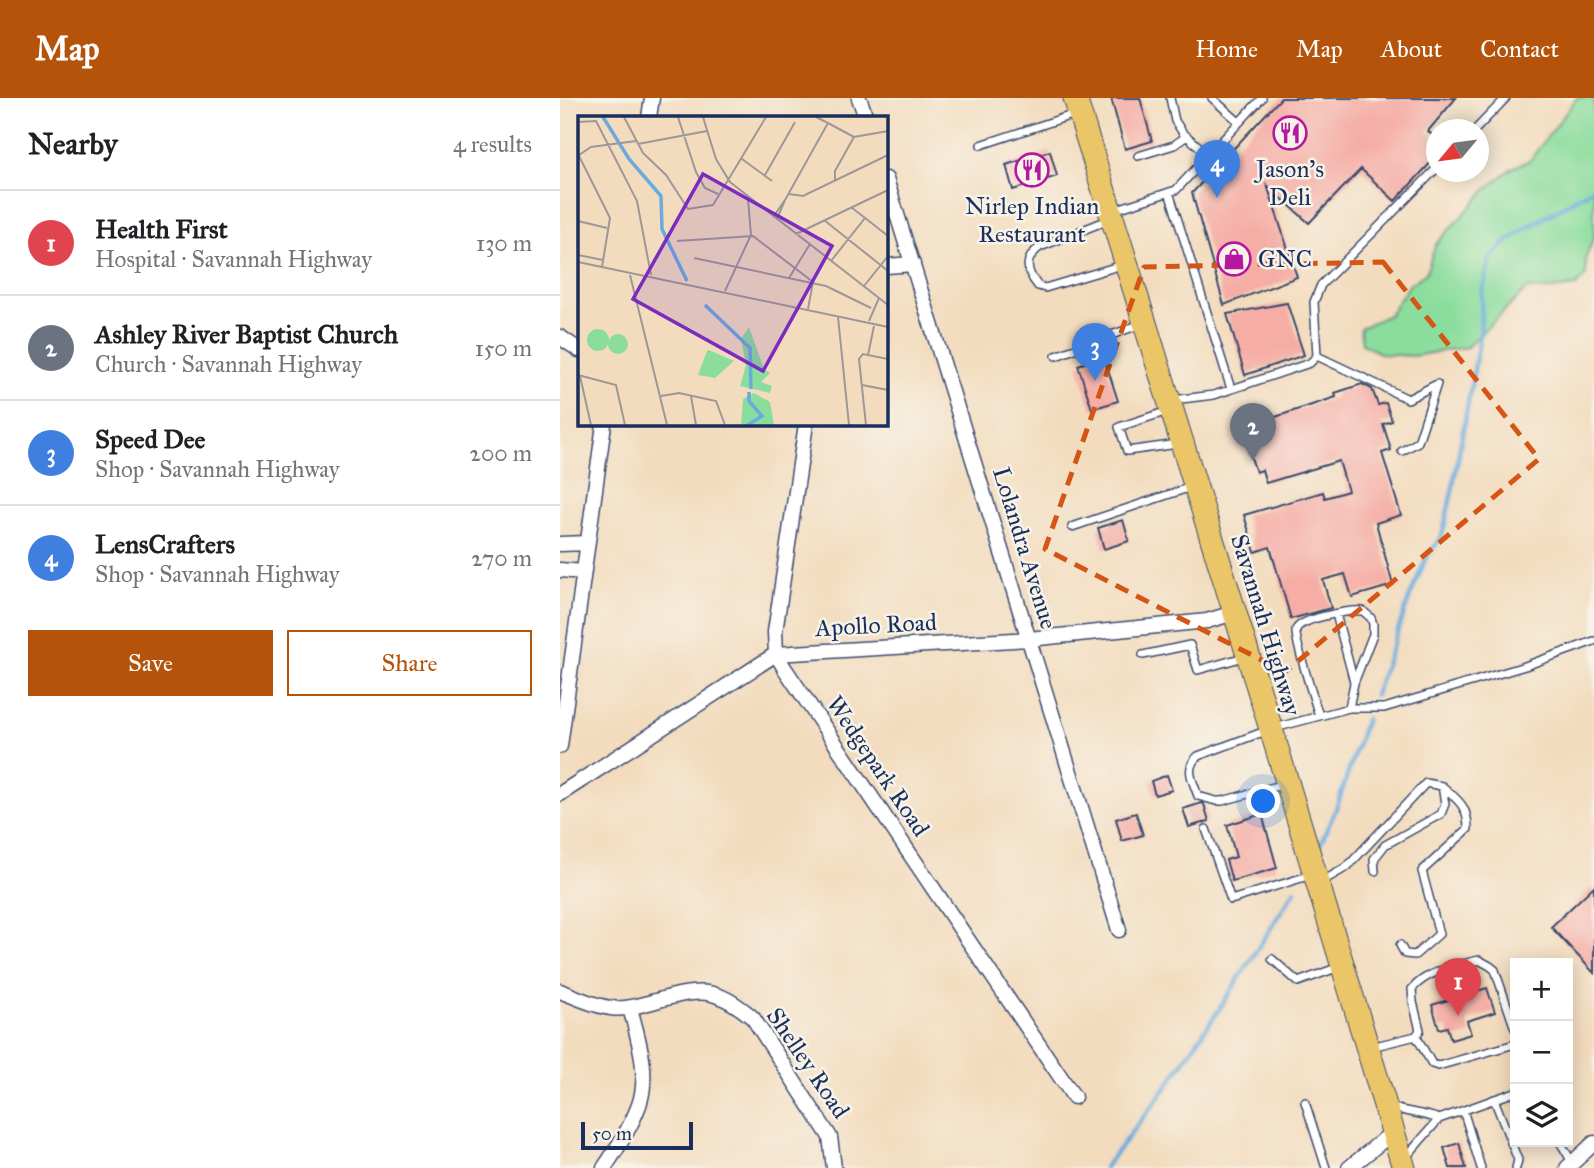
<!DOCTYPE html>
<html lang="en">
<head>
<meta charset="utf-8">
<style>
  :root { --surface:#fff; --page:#f6f6f6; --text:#202124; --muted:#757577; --line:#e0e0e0; --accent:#b45309 }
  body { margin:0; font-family:"IM FELL Great Primer",serif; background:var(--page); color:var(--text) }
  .controls { position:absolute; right:21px; bottom:21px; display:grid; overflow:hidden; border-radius:0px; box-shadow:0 4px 18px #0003 }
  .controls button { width:63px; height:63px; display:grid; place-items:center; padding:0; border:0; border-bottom:2px solid var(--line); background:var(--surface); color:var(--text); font:35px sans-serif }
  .compass { position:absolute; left:866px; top:21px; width:63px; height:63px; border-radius:50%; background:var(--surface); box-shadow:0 4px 18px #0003; rotate:241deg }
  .scale { position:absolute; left:21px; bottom:18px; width:112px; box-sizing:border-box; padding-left:7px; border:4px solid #1b2f5e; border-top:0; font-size:19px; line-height:24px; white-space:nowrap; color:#1b2f5e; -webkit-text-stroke:5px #f7f3e8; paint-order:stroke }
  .you { position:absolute; left:704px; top:704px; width:24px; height:24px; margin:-18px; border:5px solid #fff; border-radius:50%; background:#1a73e8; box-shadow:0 0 0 10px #1a73e833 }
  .badge { display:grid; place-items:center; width:46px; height:46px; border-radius:50%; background:var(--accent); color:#fff; font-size:23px; font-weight:700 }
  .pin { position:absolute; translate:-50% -58px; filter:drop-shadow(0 2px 4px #0008) }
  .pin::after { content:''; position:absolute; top:37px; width:24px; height:21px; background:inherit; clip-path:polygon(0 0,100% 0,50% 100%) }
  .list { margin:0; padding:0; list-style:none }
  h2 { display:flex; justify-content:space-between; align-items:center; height:91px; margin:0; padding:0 28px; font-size:30px }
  h2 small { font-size:23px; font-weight:400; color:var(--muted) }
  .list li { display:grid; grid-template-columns:46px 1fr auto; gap:21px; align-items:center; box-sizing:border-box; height:105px; padding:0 28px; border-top:2px solid var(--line) }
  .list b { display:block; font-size:26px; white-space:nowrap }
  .list p { margin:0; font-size:23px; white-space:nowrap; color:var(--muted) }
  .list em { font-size:23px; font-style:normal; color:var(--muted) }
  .actions { display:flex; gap:14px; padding:21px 28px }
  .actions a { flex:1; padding:16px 0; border:2px solid var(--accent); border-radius:0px; text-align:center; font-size:24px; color:var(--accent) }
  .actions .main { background:var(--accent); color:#fff }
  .icon { flex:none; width:38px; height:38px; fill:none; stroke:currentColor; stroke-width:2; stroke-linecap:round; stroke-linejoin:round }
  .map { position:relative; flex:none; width:1034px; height:1070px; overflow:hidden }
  header { display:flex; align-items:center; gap:42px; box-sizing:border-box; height:98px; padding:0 35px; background:var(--accent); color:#fff }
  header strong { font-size:33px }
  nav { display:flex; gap:38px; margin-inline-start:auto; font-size:24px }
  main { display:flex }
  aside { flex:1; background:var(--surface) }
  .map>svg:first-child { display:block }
  .green { fill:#8bdd9d; stroke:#53867e; stroke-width:2 }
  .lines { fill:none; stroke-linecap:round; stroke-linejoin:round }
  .stream { stroke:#68abdc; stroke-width:4.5 }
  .building { fill:#f5ada5 }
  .service-casing { stroke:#3b496c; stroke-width:10 }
  .minor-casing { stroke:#3b496c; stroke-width:17 }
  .trunk-casing { stroke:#3b496c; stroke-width:25 }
  .service { stroke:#fff; stroke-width:7 }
  .minor { stroke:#fff; stroke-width:14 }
  .trunk { stroke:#eac669; stroke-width:23 }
  .marked { fill:none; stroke:#d45514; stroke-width:5; stroke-dasharray:14 9; stroke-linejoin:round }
  .labels { text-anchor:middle; stroke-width:5; stroke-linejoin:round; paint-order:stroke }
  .poi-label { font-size:24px; fill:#1b2f5e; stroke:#f7f3e8 }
  .street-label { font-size:24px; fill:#1b2f5e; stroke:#f7f3e8 }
  .inset-river { fill:none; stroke:#68abdc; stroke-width:3.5 }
  .inset-road { fill:none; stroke:#9d9798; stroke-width:2 }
  .view { fill:#7b2cbf; fill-opacity:0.15; stroke:#7b2cbf; stroke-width:3.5 }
  .inset-edge { fill:none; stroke:#1b2f5e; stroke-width:3.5 }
</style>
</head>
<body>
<header>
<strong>Map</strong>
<nav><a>Home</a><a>Map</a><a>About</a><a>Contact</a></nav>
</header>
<main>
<aside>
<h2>Nearby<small>4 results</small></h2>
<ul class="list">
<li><span class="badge" style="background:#e0444e">1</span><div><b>Health First</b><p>Hospital · Savannah Highway</p></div><em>130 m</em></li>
<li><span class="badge" style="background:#6b7280">2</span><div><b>Ashley River Baptist Church</b><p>Church · Savannah Highway</p></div><em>150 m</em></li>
<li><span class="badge" style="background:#3f7fe0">3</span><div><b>Speed Dee</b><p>Shop · Savannah Highway</p></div><em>200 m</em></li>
<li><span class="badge" style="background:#3f7fe0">4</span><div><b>LensCrafters</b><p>Shop · Savannah Highway</p></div><em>270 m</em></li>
</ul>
<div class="actions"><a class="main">Save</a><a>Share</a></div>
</aside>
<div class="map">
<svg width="1034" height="1070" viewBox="0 0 1034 1070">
  <rect width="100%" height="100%" fill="#f7f3e8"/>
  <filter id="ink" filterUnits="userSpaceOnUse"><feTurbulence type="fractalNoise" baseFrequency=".0143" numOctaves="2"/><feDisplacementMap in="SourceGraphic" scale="14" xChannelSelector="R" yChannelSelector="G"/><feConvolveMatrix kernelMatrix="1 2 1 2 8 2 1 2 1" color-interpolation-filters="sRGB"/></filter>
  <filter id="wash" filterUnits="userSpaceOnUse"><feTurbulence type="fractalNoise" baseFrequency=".00686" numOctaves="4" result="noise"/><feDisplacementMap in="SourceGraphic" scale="28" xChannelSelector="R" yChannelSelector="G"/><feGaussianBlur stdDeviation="1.57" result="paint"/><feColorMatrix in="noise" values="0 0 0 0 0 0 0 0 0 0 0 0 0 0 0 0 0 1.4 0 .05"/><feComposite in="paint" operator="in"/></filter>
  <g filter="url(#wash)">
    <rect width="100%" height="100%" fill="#f3dcbe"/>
    <path class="green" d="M1017 0H1034V139L1026 159V177L1016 188 992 191H967L907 249 853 258 822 256 802 246 800 230 829 217 850 186 866 175 876 146 927 91 952 70 970 62Z"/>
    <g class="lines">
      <path class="stream" d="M815 597 849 501 866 460 882 438 892 394 920 238 922 195 930 161 945 145 965 131 1034 90
        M758 751 776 711 806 621
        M544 1070 603 994 662 907 735 792"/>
    </g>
    <g id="blocks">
      <path class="building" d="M551 0H580L592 43 565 51Z
        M721 0H896L868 33 877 42V58L835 103 801 71 749 125 707 87 737 179 664 207 632 95Z
        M490 53 497 78 453 92 446 67Z
        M727 205 744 257 685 277 667 216Z
        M544 259 558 303 532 311 518 267Z
        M802 286 812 291 818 307 826 305 832 323 823 326 831 352 822 355 841 417 816 425 833 487 792 499 785 476 763 482 771 510 731 521 710 449 695 454 684 417 763 394 765 400 788 393 779 363 706 385 702 372 696 374 685 342 692 340 688 328 776 299 775 295Z
        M563 422 569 443 544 451 538 430Z
        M607 677 612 692 595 697 591 683Z
        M642 705 644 706 649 723 629 729 623 711Z
        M576 715 583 737 562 743 556 721Z
        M702 716 717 770 672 783 666 762 676 759 667 727Z
        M1034 788V875L991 829Z
        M927 890 935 914 907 923 911 936 891 942 887 929 879 931 872 907Z
        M899 1045 906 1070H890L884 1050Z"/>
    </g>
  </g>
  <g filter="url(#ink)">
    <use href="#blocks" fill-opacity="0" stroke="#3b496c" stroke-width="2"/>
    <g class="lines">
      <defs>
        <path id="service" d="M610 0 615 23 623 35 649 57
          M652 0 679 24
          M915 32 946 0
          M421 47 515 16
          M578 58 614 47 627 38
          M609 94 671 291
          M554 112 616 92 702 0
          M548 122 480 149C464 161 465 172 478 188L485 190 562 167
          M496 258 581 226
          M757 258 848 301 877 286 858 344 842 353
          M613 302 654 297 750 265 757 258 754 204 761 187 876 71
          M608 313 559 329 567 353 618 346
          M512 429 631 389
          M776 516 794 584
          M583 557 630 547 638 572 684 559
          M759 618C755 604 734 542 736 532 739 520 791 512 803 513L811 520 813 526V536L794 585 789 610
          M725 686 662 703H656L638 698C633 683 624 670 638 658L711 631 789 610H824L965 568 1034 543
          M646 731 671 802 751 777
          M815 773 814 761 825 747 881 716 885 706 882 688C898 702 908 708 908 731L862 773 879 836 855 857 845 856 840 847
          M761 784 787 769 866 685 882 688
          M712 861 738 884 779 869
          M856 938 872 966 878 968 955 946
          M811 949 856 938 860 932 853 904 852 891C868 872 896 868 919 862L930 868 935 872 955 931
          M934 1001 958 1062 956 1070
          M745 1004 766 1070
          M831 1009C847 1015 863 1015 879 1021L847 1058
          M903 1012 921 1070
          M879 1021 955 994
          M1000 1044 1012 1064"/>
        <path id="minor" d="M299 0 306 19
          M89 19 92 0
          M326 81 559 832
          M326 168 353 166
          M0 239 19 252
          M246 326 215 534 216 556 225 571 514 999
          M0 446 27 445
          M0 472 23 474
          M0 648 44 326
          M0 696 216 556 469 541 647 523 674 515
          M0 893C16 899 34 908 51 910 64 912 76 908 88 905 136 892 152 885 193 920L270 1039 274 1070
          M44 1070C57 1051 71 1029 79 1007 90 976 78 940 70 910
          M789 1070 833 1034
          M1007 1070 1034 1045"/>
        <path id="trunk" d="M515 0 711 631 844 1070"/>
      </defs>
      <use href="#service" class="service-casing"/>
      <use href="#minor" class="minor-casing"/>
      <use href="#trunk" class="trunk-casing"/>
      <use href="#service" class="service"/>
      <use href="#minor" class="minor"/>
      <use href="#trunk" class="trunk"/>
    </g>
  </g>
  <path class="marked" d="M823 164 979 361 725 574 485 451 584 169Z"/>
  <defs>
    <symbol id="restaurant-ring" viewBox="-11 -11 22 22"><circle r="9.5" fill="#f7f3e8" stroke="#b5179e" stroke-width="1.5"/><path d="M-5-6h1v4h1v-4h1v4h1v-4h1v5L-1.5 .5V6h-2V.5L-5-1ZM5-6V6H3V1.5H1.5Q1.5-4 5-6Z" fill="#b5179e"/></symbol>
    <symbol id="shop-ring" viewBox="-11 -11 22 22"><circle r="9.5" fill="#f7f3e8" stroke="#b5179e" stroke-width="1.5"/><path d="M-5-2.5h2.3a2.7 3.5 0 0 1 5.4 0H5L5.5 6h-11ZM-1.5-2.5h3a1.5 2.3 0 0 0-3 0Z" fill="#b5179e"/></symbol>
  </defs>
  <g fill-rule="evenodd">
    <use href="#restaurant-ring" x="711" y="16" width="38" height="38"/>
    <use href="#restaurant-ring" x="453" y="53" width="38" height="38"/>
    <use href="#shop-ring" x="655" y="142" width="38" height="38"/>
  </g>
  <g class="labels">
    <g class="poi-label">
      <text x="730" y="79">Jason's<tspan x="730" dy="28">Deli</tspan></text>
      <text x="472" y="116">Nirlep Indian<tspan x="472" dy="28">Restaurant</tspan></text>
      <text x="698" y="169" text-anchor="start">GNC</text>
    </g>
    <g class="street-label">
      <text transform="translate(465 450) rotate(73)" y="8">Lolandra Avenue</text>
      <text transform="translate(316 527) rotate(-3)" y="8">Apollo Road</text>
      <text transform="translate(706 527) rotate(73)" y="8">Savannah Highway</text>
      <text transform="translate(318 668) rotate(56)" y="8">Wedgepark Road</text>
      <text transform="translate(248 965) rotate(56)" y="8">Shelley Road</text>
    </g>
  </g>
  <g transform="translate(18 18)">
    <rect width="310" height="310" fill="#f3dcbe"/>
    <path d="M171 211 186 253 192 257 183 266 194 270 192 277 162 270 168 249 163 223ZM9 224a11 11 0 1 1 22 0a11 11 0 1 1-22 0ZM30 228a10 10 0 1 1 20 0a10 10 0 1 1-20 0ZM129 235 131 234 156 245 137 262 120 259ZM176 277 192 286 196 309H163L165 283Z" fill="#8bdd9d"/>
    <path class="inset-river" d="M25 1 51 43 83 80 84 113 109 165M127 189 172 232 173 273M170 309 184 300 171 285V276"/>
    <path class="inset-road" d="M46 1 65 37 88 59 110 93 135 89 188 1M100 1 118 56 127 72 140 78M125 1 138 43 152 66 310 189M0 6 18 5 59 85 73 159M250 7 276 21M60 28 129 15M0 38 32 102 24 151M1 39 13 31 58 25M164 43 194 65M187 59 217 6M257 65V55L276 21 310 15M211 78 225 80 310 39M207 84 250 7 238 1M273 91 310 120M195 101 207 84 199 103M246 104 310 155M0 105 29 112M218 118 310 74M99 125 175 120 235 166 230 193M0 139 25 144M116 142 248 170 293 192M253 145 287 102M0 146 310 211M52 159 89 309M211 162 232 128M286 170 310 140M147 175 173 119 170 83M260 201 271 309M291 205 301 182M290 239 296 210M0 259 38 269 47 309M2 260 13 309M284 269 310 274M83 280 101 277 138 285 147 309M113 280 118 309M288 309 281 243 285 238 310 243"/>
    <path class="view" d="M125 58 254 130 185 255 55 183Z"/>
    <rect width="310" height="310" class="inset-edge"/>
  </g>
</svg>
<div class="controls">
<button>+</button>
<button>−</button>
<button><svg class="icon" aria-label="layers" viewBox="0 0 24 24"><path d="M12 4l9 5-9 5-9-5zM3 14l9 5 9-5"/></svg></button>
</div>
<svg class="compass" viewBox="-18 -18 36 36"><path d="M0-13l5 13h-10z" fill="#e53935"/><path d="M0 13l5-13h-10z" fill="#757577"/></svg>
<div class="scale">50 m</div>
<div class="you"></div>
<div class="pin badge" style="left:898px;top:918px;background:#e0444e">1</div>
<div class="pin badge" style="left:693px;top:363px;background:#6b7280">2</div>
<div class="pin badge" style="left:535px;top:283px;background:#3f7fe0">3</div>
<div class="pin badge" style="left:657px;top:100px;background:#3f7fe0">4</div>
</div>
</main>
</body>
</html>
